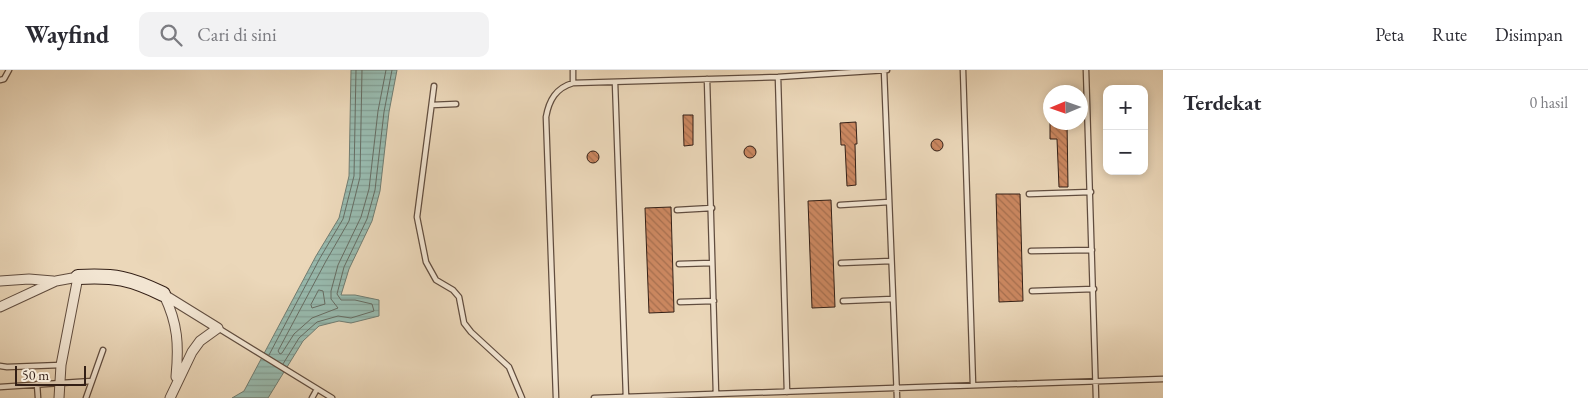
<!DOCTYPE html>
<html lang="id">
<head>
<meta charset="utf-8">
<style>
  :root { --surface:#fff; --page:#f2f2f3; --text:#2b2b33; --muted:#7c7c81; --line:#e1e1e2 }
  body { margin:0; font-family:"EB Garamond",serif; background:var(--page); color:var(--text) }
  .controls { position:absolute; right:15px; top:15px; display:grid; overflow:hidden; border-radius:10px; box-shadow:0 2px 8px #0003 }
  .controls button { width:45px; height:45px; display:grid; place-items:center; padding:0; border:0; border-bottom:1px solid var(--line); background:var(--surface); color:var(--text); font:25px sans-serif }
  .compass { position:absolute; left:1043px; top:15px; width:45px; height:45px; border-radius:50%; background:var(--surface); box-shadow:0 2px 8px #0003; rotate:268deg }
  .scale { position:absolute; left:15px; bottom:12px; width:71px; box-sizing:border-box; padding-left:5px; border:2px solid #331f16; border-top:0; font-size:14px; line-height:18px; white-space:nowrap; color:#331f16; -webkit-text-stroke:4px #f2e5d2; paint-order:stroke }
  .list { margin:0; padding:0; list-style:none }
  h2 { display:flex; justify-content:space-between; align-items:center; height:65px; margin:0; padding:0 20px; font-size:21px }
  h2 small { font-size:16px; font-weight:400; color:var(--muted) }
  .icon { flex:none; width:28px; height:28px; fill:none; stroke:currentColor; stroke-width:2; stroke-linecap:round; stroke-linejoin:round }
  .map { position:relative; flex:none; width:1163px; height:328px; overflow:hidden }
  header { display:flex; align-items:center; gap:30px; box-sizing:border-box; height:70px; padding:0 25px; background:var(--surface); border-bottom:1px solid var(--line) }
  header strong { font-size:24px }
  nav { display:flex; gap:28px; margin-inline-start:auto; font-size:18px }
  .search { width:350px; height:45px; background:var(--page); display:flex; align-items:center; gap:12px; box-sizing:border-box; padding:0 18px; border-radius:10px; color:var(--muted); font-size:19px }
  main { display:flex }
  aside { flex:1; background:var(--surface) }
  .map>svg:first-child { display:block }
  .water { fill:url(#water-rules); stroke:#707c71 }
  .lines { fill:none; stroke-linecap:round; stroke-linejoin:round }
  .shore { stroke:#666c62; stroke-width:1 }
  .building { fill:url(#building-back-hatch); stroke:#331f16 }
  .lane-casing { stroke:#614d3f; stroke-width:7 }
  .street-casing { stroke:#614d3f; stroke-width:11 }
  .secondary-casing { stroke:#331f16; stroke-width:16 }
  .lane { stroke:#f2e5d2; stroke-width:4.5 }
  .street { stroke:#f2e5d2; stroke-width:9 }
  .secondary { stroke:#f2e5d2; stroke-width:14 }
</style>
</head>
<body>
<header>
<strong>Wayfind</strong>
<div class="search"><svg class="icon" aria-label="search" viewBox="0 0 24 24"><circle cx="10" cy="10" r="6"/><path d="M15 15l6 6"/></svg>Cari di sini</div>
<nav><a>Peta</a><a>Rute</a><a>Disimpan</a></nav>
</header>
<main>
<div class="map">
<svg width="1163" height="328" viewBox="0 0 1163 328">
  <defs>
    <pattern id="water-rules" width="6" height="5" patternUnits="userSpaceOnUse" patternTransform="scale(1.25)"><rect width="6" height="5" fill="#98baae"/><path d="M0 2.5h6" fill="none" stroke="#839f95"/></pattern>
    <pattern id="building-back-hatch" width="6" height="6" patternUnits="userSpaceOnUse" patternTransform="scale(1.25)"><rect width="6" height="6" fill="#cc8861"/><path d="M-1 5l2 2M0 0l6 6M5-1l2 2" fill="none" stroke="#a66f4f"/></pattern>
  </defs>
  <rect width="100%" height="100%" fill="#ebd7b9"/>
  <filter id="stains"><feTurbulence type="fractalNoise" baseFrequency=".004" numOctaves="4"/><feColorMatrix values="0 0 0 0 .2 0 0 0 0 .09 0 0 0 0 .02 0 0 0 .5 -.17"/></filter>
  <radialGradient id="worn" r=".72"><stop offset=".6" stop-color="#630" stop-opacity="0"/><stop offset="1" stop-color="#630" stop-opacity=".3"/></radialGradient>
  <path class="water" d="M351 0H397L389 42 380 121 372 151 349 199 341 225H355L379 230V246L351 253 339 251 319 256 303 271 268 328H232L244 321 316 186 339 148 349 106Z"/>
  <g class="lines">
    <path class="shore" d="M362 0 360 107 349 151 326 191 278 281 280 284 282 283 294 264 312 248 338 238 331 229V221L338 195 361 147 369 119 378 41 386 0
      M319 220 323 221 325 234 312 238 311 235Z
      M269 285 320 188 343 149 354 106 356 0
      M283 294 299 268 317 252 338 246 351 248 374 241 372 234 355 230H341L337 224 344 197 367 149 375 120 384 42 392 0"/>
  </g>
  <path class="building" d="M683 45H693V75L684 76Z
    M856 52 857 74H855L856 115 847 116 845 75H841L840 53Z
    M1050 52H1067L1068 117H1059L1057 69H1050Z
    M931 75a6 6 0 1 1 12 0a6 6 0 1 1-12 0Z
    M744 82a6 6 0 1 1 12 0a6 6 0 1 1-12 0Z
    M587 87a6 6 0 1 1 12 0a6 6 0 1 1-12 0Z
    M996 124H1020L1023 231 999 232Z
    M831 130 835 237 812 238 808 131Z
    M671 137 674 242 649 243 645 138Z"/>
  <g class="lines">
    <defs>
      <path id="lane" d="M573 0V13
        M884 0 897 328
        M963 0 973 315
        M1086 0 1096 328
        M778 7 787 322
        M707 9 716 324
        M0 10 4 9 9 0
        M615 12 626 327
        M434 16 417 147 426 192 436 210 453 220 459 227 464 253 471 262 509 297 522 328
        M432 35 456 34
        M1029 124 1091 122
        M840 135 889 132
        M677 140 712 138
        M1031 181 1092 180
        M841 193 891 191
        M679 194 712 193
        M1032 221 1094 219
        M843 231 893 229
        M680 232 714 231
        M218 258 332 328
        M0 296 7 297 61 295
        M37 314 38 328
        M0 317 92 311
        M86 328 103 280
        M312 328 317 319
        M556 328 546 47C549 30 556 18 573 13L778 7 887 0
        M594 328 1163 309"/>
      <path id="street" d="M0 211 29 209 53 211
        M163 224 218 258 200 271 192 282 170 328
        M164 225C178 254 179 275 176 307
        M0 237 56 211 78 207 61 295 59 328"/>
      <path id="secondary" d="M78 207C115 205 130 208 163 224"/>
    </defs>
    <use href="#lane" class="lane-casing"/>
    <use href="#street" class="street-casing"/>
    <use href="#secondary" class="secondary-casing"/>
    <use href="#lane" class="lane"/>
    <use href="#street" class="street"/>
    <use href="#secondary" class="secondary"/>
  </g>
  <rect width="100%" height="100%" filter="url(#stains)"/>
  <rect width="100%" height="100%" fill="url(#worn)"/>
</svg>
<div class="controls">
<button>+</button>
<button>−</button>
</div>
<svg class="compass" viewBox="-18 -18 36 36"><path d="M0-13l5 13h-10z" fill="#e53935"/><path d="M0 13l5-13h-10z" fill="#7c7c81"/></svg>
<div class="scale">50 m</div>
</div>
<aside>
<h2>Terdekat<small>0 hasil</small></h2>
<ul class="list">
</ul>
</aside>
</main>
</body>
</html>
